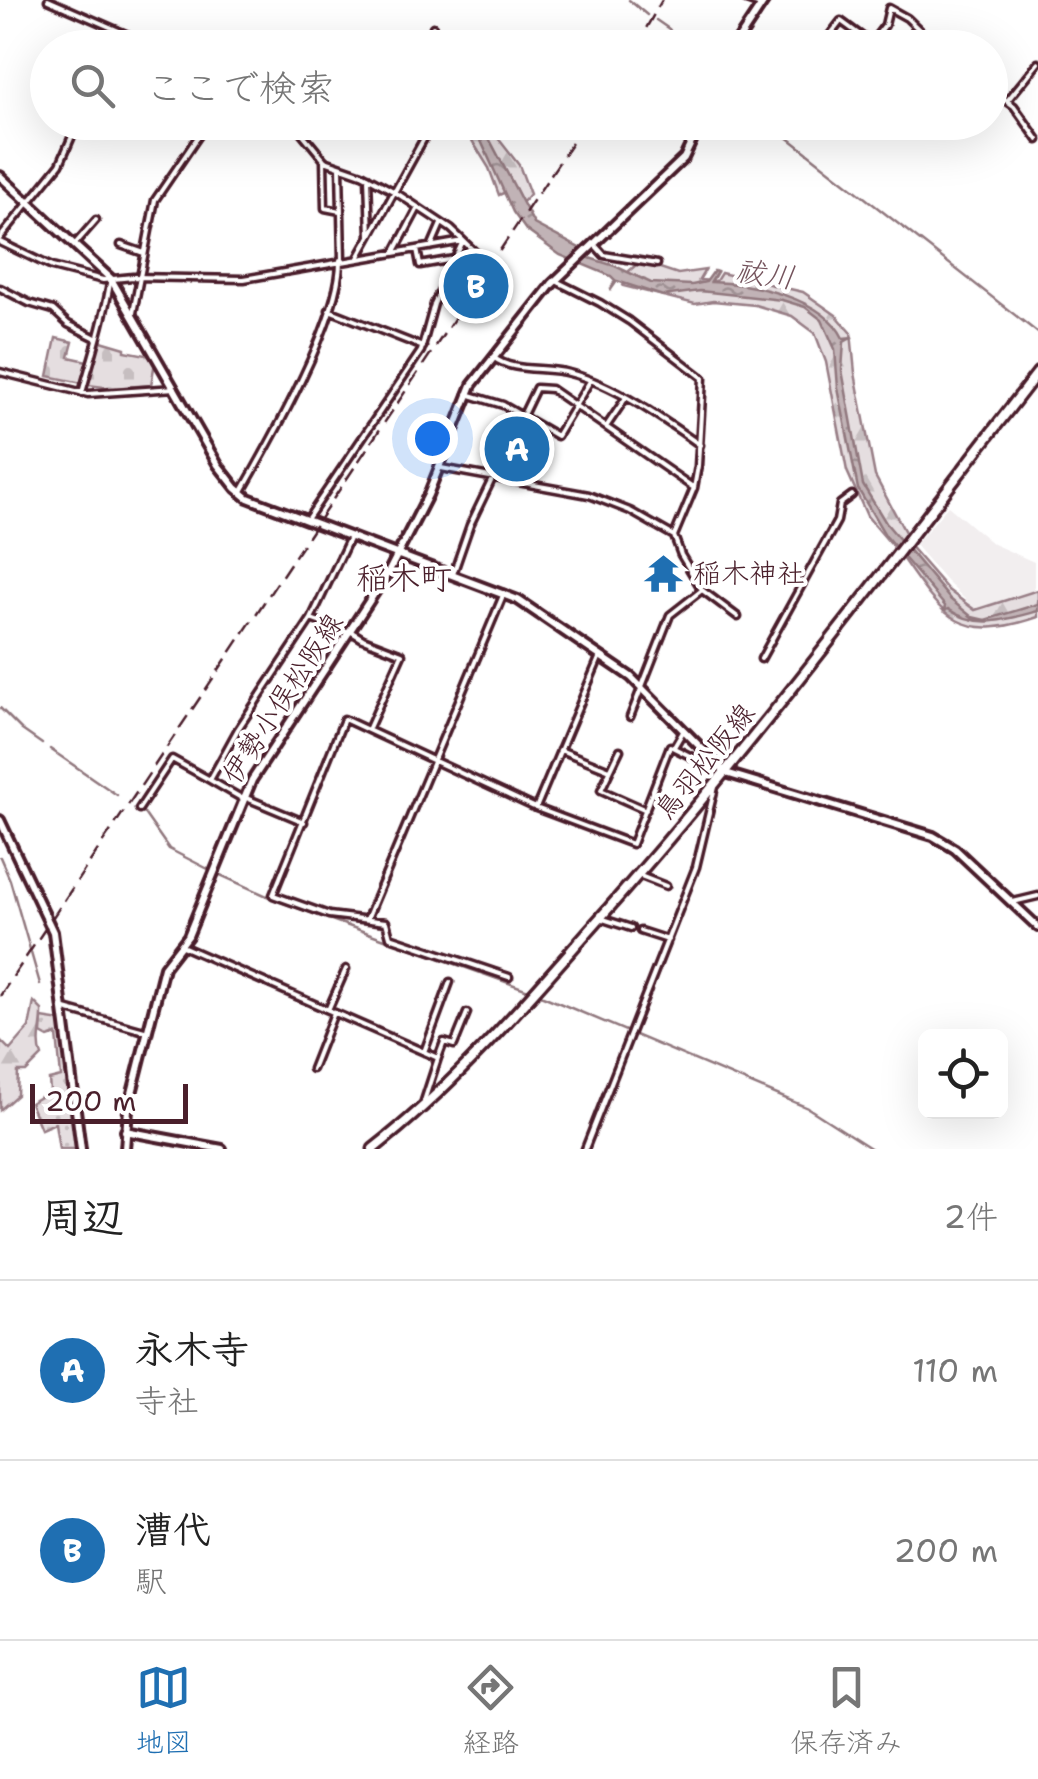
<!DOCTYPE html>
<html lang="ja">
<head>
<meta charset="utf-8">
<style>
  :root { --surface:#fff; --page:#f2f2f2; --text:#222; --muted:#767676; --line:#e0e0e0; --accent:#1f6fb2 }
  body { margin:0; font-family:"Shantell Sans","Klee One",sans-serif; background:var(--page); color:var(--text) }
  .controls { position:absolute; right:30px; bottom:30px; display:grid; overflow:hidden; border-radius:15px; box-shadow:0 10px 40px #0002 }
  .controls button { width:90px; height:90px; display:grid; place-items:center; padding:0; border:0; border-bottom:2px solid var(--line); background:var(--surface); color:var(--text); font:50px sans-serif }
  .scale { position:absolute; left:30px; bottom:25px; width:158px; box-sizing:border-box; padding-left:10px; border:5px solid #4a1f2b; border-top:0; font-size:28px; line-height:35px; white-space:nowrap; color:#4a1f2b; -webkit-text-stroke:8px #fff; paint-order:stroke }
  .you { position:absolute; left:432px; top:438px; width:35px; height:35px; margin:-25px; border:8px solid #fff; border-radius:50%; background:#1a73e8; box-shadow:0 0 0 15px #1a73e833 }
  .badge { display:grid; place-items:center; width:65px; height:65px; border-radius:50%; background:var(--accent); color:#fff; font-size:32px; font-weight:700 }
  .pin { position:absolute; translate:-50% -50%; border:5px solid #fff; box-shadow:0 2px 10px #0006 }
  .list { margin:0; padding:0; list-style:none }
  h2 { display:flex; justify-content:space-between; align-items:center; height:130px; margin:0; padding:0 40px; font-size:42px }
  h2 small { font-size:32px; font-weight:400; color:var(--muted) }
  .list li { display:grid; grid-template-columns:65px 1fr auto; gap:30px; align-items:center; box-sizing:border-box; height:180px; padding:0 40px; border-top:2px solid var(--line) }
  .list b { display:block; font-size:38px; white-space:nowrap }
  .list p { margin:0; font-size:32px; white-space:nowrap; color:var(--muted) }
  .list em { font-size:32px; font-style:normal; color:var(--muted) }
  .icon { flex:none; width:55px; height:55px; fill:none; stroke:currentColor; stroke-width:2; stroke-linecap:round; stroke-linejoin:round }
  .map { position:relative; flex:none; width:1038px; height:1149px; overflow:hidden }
  .search { position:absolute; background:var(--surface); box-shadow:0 10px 40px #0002; left:30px; right:30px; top:30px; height:110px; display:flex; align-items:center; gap:25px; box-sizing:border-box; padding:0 35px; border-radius:55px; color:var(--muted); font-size:38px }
  .sheet { height:490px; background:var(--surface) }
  nav { display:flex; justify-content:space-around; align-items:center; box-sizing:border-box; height:140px; border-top:2px solid var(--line); background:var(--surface); font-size:28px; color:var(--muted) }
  nav a { display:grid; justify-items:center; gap:5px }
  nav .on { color:var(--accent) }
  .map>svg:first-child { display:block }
  .built { fill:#f2eeef }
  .grass { fill:url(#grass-dots); stroke:#987e86; stroke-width:2.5 }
  .forest { fill:url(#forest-firs); stroke:#987e86; stroke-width:2.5 }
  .cemetery { fill:url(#cemetery-stones); stroke:#987e86; stroke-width:2.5 }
  .water { fill:url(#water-ripples); stroke:#91787e; stroke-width:2.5 }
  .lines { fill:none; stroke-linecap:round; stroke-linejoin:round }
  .stream { stroke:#91787e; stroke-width:2.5 }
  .street-casing { stroke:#4a1f2b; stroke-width:11 }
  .secondary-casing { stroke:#4a1f2b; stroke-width:14 }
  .primary-casing { stroke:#4a1f2b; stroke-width:15 }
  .street { stroke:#fff; stroke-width:4 }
  .secondary { stroke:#fff; stroke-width:6 }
  .primary { stroke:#fff; stroke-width:8 }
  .rail { stroke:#4a1f2b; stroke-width:2.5; stroke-dasharray:15 8; stroke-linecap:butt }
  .labels { text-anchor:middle; stroke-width:8; stroke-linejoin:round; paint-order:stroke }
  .poi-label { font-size:28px; fill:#4a1f2b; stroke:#fff; text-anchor:start }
  .street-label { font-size:28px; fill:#4a1f2b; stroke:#fff }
  .water-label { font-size:30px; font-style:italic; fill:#74535c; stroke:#fff }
  .quarter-label { font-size:32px; fill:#4a1f2b; stroke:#fff }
</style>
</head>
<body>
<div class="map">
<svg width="1038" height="1149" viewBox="0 0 1038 1149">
  <defs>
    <pattern id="grass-dots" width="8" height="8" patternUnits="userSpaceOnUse" patternTransform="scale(2.5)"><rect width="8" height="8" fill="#e5dee0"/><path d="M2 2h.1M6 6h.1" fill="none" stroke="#c6bec0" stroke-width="1.8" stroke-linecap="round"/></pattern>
    <pattern id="forest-firs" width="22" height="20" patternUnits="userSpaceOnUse" patternTransform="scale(2.5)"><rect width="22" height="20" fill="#e5dee0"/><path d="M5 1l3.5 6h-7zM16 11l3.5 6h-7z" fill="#c6bec0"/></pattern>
    <pattern id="cemetery-stones" width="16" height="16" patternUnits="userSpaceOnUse" patternTransform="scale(2.5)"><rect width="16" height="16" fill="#e5dee0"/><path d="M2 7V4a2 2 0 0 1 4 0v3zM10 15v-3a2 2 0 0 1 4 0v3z" fill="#c6bec0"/></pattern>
    <pattern id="water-ripples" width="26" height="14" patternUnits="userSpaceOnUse" patternTransform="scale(2.5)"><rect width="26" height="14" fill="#c1b3b6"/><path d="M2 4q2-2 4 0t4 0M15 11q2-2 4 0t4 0" fill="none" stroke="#9f9194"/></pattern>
  </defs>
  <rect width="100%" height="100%" fill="#fff"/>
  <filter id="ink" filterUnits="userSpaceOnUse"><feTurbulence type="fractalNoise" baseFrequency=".01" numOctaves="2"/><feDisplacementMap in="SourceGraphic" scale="20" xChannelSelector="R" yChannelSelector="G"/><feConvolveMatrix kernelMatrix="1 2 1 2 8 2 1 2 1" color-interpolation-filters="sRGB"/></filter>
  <g filter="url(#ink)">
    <path class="built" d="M948 506 993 544 1034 562V590L975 609 946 581 915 545Z"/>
    <path class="grass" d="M42 1018 62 1021 78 1149H59L55 1123 41 1129 30 1103 50 1091 49 1080 61 1077 57 1035 48 1038 41 1034Z"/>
    <path class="forest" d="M466 123H493L494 133 519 165 530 194 522 203 515 188 499 195 489 168 471 139Z
      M636 265H651L678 274 705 270 699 280 716 281 721 273 803 292 836 315 851 332 855 373 875 476 906 534 895 549 867 516 847 471 826 362 815 333 792 316 755 305 713 301 695 304 623 286 629 271Z
      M908 544 948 590 975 610 1038 590V617C959 644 943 617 900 555Z
      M34 1002 42 1010C43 1025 36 1042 42 1056L26 1072H18L17 1095 0 1110V1040L10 1050 29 1028Z"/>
    <path class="cemetery" d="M56 338 73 342 69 357 87 361 82 383 48 376Z
      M98 340 125 348V351L152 356 155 362 151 385 112 388 88 385Z"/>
    <path class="water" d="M473 123H481L534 224 583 250 586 257 615 266 651 283 692 285 706 282 714 271 717 272 711 282C752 283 824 298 843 338L853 337 844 342 842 370 863 485 886 523 950 599 972 617 985 620 1038 604V611C1004 620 978 630 948 609L944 611 945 606 885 535 858 489 838 388 835 349 822 320 805 307 782 300 700 291 663 296 617 281 610 291 615 280 611 276 560 255 526 230 513 212Z"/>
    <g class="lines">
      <path class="stream" d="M629 0 647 15
        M656 20 669 29 681 48
        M768 122 1038 333
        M0 708 22 730 42 744
        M50 749 117 795
        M143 812 169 849 210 870
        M0 857 10 880 40 984
        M216 873 278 901 531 991
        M538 994 808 1108 872 1149"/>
      <defs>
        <path id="street" d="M48 0 158 48
          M746 0 761 5
          M433 27 436 48
          M110 48 117 30
          M820 48 841 21 871 43 885 25 889 8 907 18 938 48
          M990 89 1014 106 1038 140
          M1007 101 1038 63
          M293 122 325 161 362 174 395 192 451 229 477 254 488 258
          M324 160 325 208 340 211
          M340 167 342 260
          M368 177 370 236
          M0 238 60 164 78 122
          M0 242 52 267 103 280 133 277 244 279 463 241
          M75 244 96 220
          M594 244 604 255 657 264
          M121 245 144 253
          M431 247 441 224
          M417 249 420 265 454 259
          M394 253 418 208
          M358 258 433 122
          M556 281 600 303 629 321 703 378 698 466 694 488 674 536 681 555 702 590 738 617
          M0 288 29 303 53 310 68 324 96 338
          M329 310 423 347
          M133 313 155 200 208 122
          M493 357C513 373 544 366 569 373 613 384 663 419 700 445
          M0 372 88 394 175 388
          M82 393C92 356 104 321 110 283
          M467 394 503 405 557 436 590 381
          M606 427 625 399
          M441 468 589 495 630 511 674 536
          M241 493C271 441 341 318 340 260
          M308 518 421 351 434 304 463 241
          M453 574 470 525 536 388 551 389 694 488
          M311 619 349 633
          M350 631 363 639 402 654 368 730
          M761 659 837 521 840 504 852 495
          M630 717 670 615 702 590
          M674 747 684 730
          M560 750 610 770
          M620 750 601 790 646 810
          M244 797 304 822
          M243 799 210 780 238 729 311 619 350 537
          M536 808 600 656
          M139 809 172 759 210 780
          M638 875 666 886
          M1013 902 1038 896
          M600 918 631 928
          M367 919 504 593
          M640 931 668 940
          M182 946 438 1058 424 1101
          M509 977 390 937 386 922 329 915 273 895 344 719 536 808 632 844 670 746 704 763 712 762
          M65 1009 148 1032
          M328 1010 346 969
          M424 1052 450 982
          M438 1058 444 1042 454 1045 467 1013
          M312 1069 334 1013
          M585 1149 696 867 715 787"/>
        <path id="secondary" d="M733 48 765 0
          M0 176 111 279 218 465 236 488 248 498 518 600 631 677 726 773 933 836 955 849 1038 927
          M0 820 53 932 81 1149
          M125 1131 222 1149
          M125 1149 128 1109 164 967 188 936 252 780 389 571 428 495 472 385 552 284 684 158 701 122"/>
        <path id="primary" d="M373 1149C456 1084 522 1006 591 928 750 751 892 560 1038 372"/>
      </defs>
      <use href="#street" class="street-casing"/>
      <use href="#secondary" class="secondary-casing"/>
      <use href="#primary" class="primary-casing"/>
      <use href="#street" class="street"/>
      <use href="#secondary" class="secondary"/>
      <use href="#primary" class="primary"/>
      <path class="rail" d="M635 48 662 0
        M0 996 586 122"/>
    </g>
  </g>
  <defs>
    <symbol id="temple-bare" viewBox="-9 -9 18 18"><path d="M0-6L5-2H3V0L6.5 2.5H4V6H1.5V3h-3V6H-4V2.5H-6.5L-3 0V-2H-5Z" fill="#1f6fb2" stroke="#fff" stroke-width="2.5" paint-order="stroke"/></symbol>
  </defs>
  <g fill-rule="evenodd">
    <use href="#temple-bare" x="636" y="546" width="55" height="55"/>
  </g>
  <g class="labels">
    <g class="poi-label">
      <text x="693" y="583">稲木神社</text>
    </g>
    <g class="street-label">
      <text transform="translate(282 698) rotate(-57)" y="10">伊勢小俣松阪線</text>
      <text transform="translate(704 761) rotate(-51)" y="10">鳥羽松阪線</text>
    </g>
    <g class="water-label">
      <text transform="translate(765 274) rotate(8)" y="10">祓川</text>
    </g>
    <g class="quarter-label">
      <text x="404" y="589">稲木町</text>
    </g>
  </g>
</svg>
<div class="controls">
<button><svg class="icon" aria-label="locate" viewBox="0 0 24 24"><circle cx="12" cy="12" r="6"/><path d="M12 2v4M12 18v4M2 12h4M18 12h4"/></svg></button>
</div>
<div class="scale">200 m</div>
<div class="you"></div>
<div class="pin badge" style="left:517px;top:449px">A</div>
<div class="pin badge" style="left:476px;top:286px">B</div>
<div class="search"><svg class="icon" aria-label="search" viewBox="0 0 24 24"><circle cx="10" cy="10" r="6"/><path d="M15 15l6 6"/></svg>ここで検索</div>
</div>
<section class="sheet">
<h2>周辺<small>2件</small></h2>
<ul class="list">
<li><span class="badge">A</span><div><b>永木寺</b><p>寺社</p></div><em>110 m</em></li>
<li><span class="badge">B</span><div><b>漕代</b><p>駅</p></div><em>200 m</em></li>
</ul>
</section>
<nav>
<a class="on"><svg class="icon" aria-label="map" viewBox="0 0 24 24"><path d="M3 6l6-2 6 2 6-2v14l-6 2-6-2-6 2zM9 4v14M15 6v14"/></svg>地図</a>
<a><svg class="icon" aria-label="directions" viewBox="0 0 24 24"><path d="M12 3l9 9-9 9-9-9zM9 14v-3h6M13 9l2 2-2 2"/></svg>経路</a>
<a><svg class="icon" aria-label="saved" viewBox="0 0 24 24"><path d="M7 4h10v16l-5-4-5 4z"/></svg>保存済み</a>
</nav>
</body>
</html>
